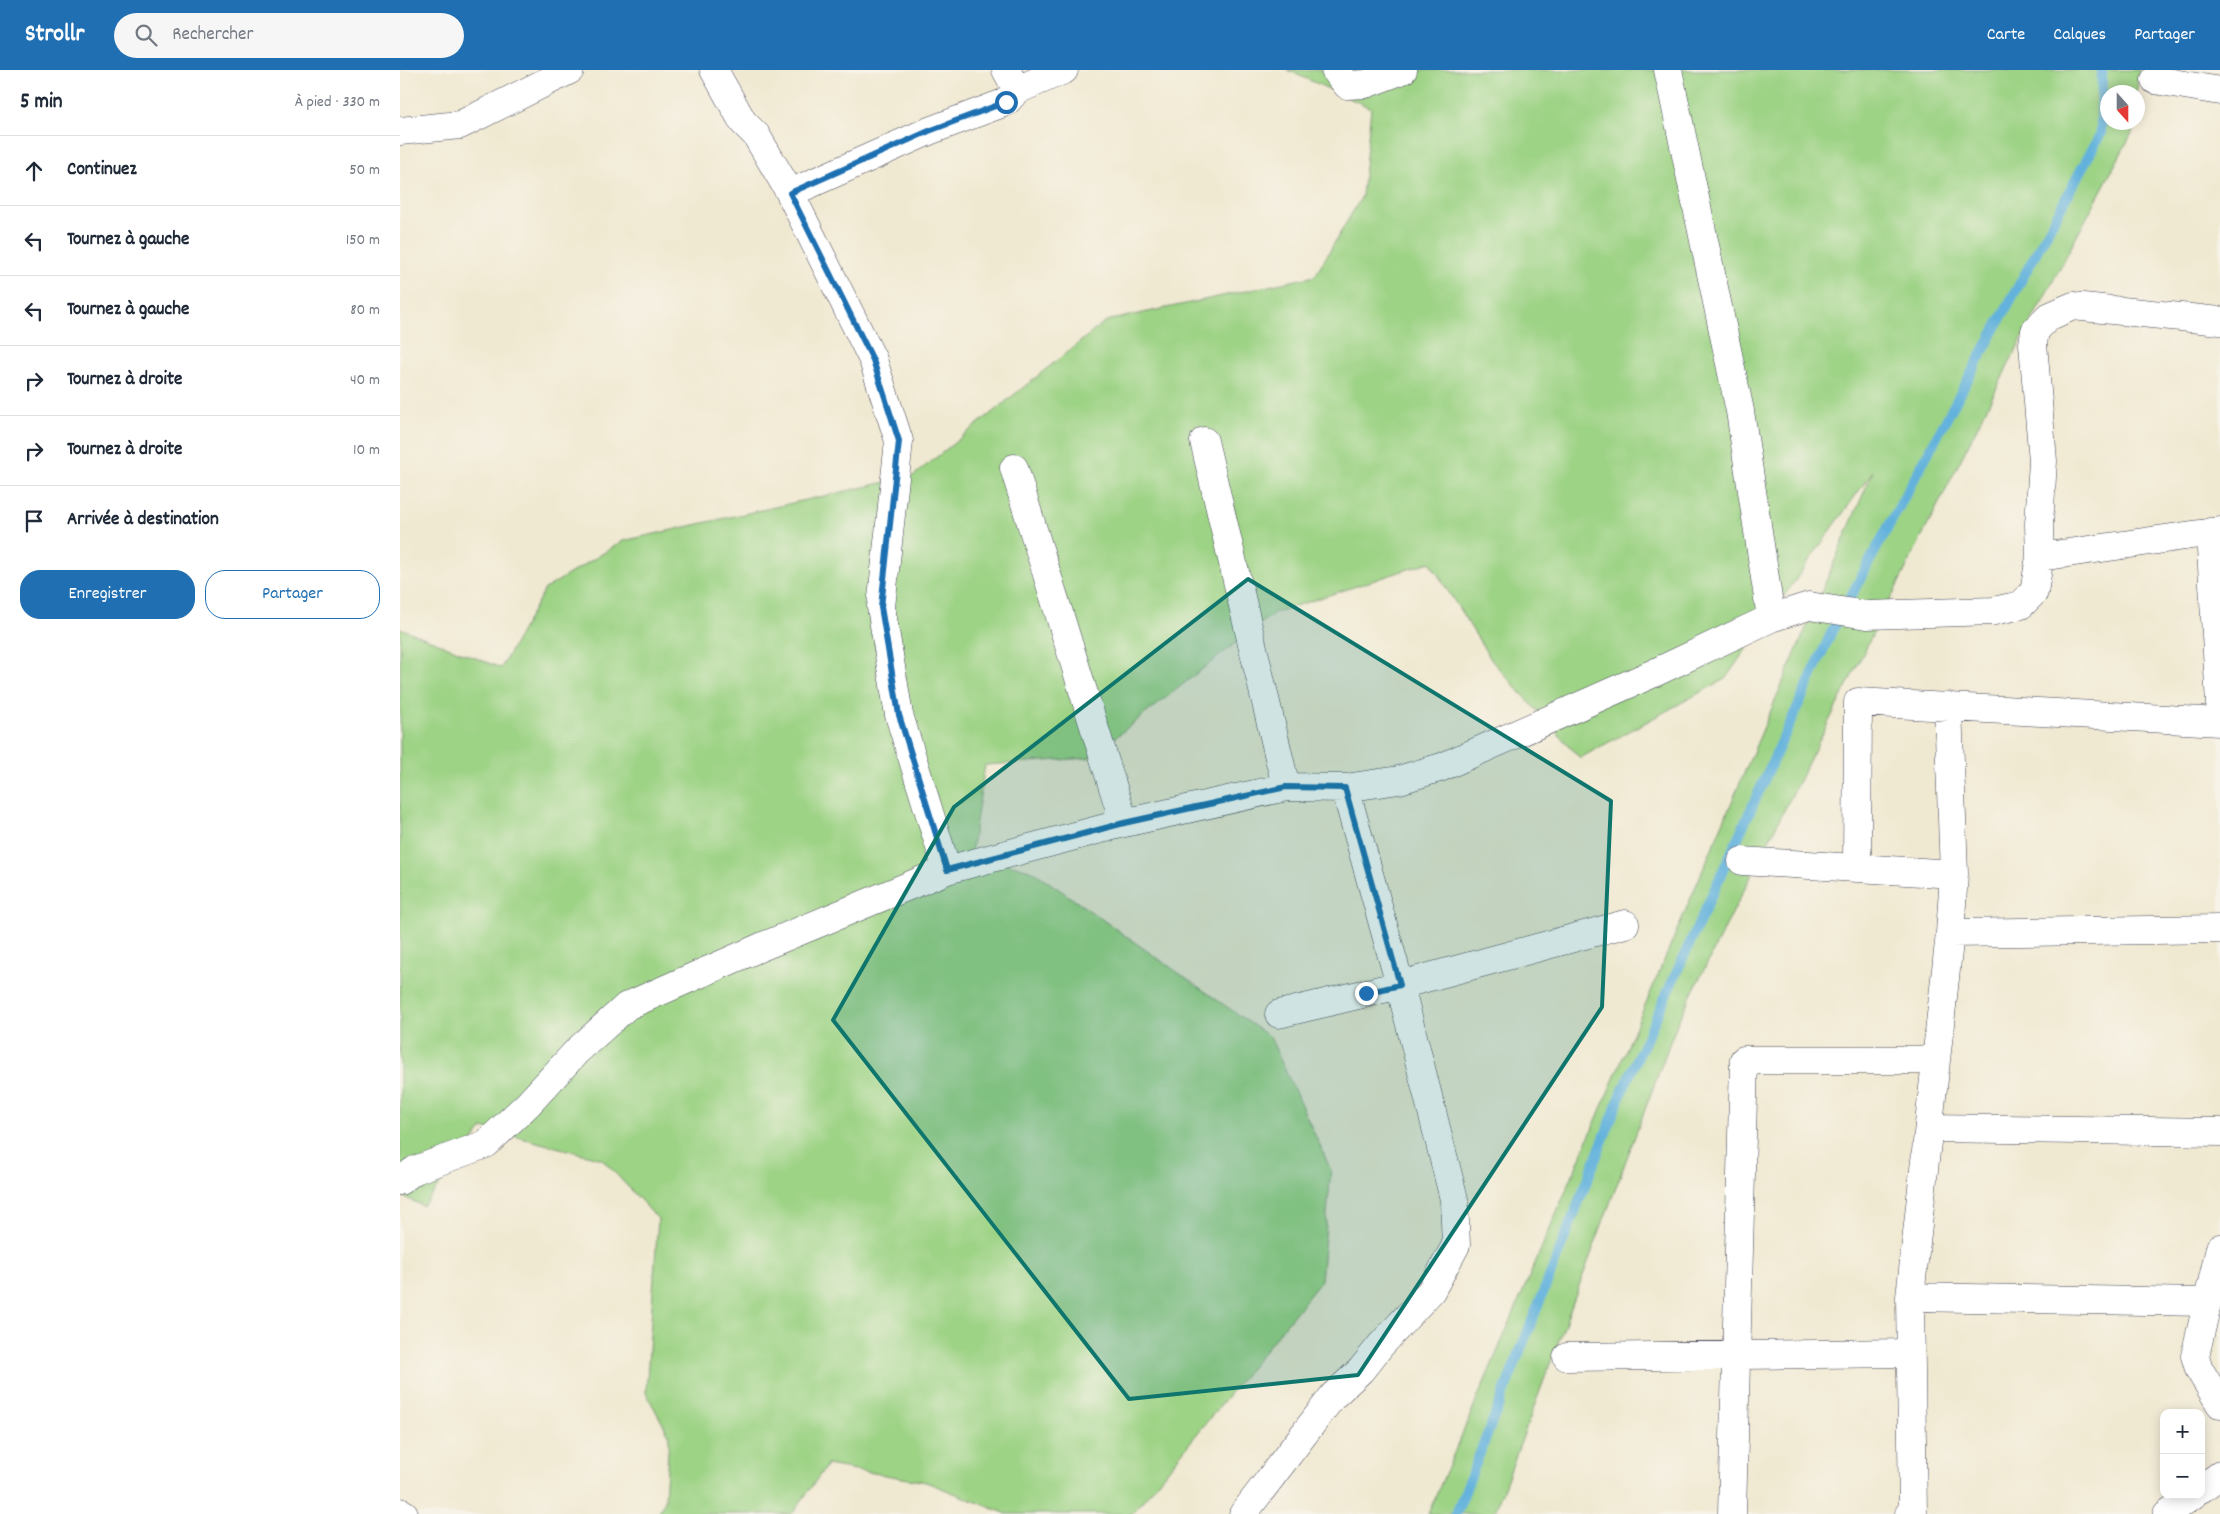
<!DOCTYPE html>
<html lang="fr">
<head>
<meta charset="utf-8">
<style>
  :root { --surface:#fff; --page:#f6f6f7; --text:#1f2937; --muted:#747a83; --line:#e0e1e3; --accent:#1f6fb2 }
  body { margin:0; font-family:Dekko,sans-serif; background:var(--page); color:var(--text) }
  .controls { position:absolute; right:15px; bottom:15px; display:grid; overflow:hidden; border-radius:10px; box-shadow:0 2px 12px #0003 }
  .controls button { width:45px; height:45px; display:grid; place-items:center; padding:0; border:0; border-bottom:1px solid var(--line); background:var(--surface); color:var(--text); font:25px sans-serif }
  .compass { position:absolute; left:1700px; top:15px; width:45px; height:45px; border-radius:50%; background:var(--surface); box-shadow:0 2px 12px #0003; rotate:159deg }
  .stop { position:absolute; width:15px; height:15px; margin:-11px; border:4px solid #1f6fb2; border-radius:50%; background:#fff }
  .stop.end { background:#1f6fb2; border-color:#fff; box-shadow:0 1px 5px #0008 }
  .list { margin:0; padding:0; list-style:none }
  h2 { display:flex; justify-content:space-between; align-items:center; height:65px; margin:0; padding:0 20px; font-size:21px }
  h2 small { font-size:16px; font-weight:400; color:var(--muted) }
  .list li { display:grid; grid-template-columns:32px 1fr auto; gap:15px; align-items:center; box-sizing:border-box; height:70px; padding:0 20px; border-top:1px solid var(--line) }
  .list b { display:block; font-size:19px; white-space:nowrap }
  .list em { font-size:16px; font-style:normal; color:var(--muted) }
  .actions { display:flex; gap:10px; padding:15px 20px }
  .actions a { flex:1; padding:11px 0; border:1px solid var(--accent); border-radius:20px; text-align:center; font-size:18px; color:var(--accent) }
  .actions .main { background:var(--accent); color:#fff }
  .icon { flex:none; width:28px; height:28px; fill:none; stroke:currentColor; stroke-width:2; stroke-linecap:round; stroke-linejoin:round }
  .map { position:relative; flex:none; width:1820px; height:1444px; overflow:hidden }
  header { display:flex; align-items:center; gap:30px; box-sizing:border-box; height:70px; padding:0 25px; background:var(--accent); color:#fff }
  header strong { font-size:24px }
  nav { display:flex; gap:28px; margin-inline-start:auto; font-size:18px }
  .search { width:350px; height:45px; background:var(--page); display:flex; align-items:center; gap:12px; box-sizing:border-box; padding:0 18px; border-radius:28px; color:var(--muted); font-size:19px }
  main { display:flex }
  aside { flex:1; background:var(--surface) }
  .map>svg:first-child { display:block }
  .green { fill:#9dd385; stroke:#607a60 }
  .lines { fill:none; stroke-linecap:round; stroke-linejoin:round }
  .stream { stroke:#63b2dd; stroke-width:10 }
  .street-casing { stroke:#414052; stroke-width:29 }
  .street { stroke:#fff; stroke-width:28 }
  .route { stroke:#1f6fb2; stroke-width:6 }
  .marked { fill:#0f766e; fill-opacity:0.2; stroke:#0f766e; stroke-width:4; stroke-linejoin:round }
</style>
</head>
<body>
<header>
<strong>Strollr</strong>
<div class="search"><svg class="icon" aria-label="search" viewBox="0 0 24 24"><circle cx="10" cy="10" r="6"/><path d="M15 15l6 6"/></svg>Rechercher</div>
<nav><a>Carte</a><a>Calques</a><a>Partager</a></nav>
</header>
<main>
<aside>
<h2>5 min<small>À pied · 330 m</small></h2>
<ul class="list">
<li><svg class="icon" aria-label="ahead" viewBox="0 0 24 24"><path d="M12 20V5M6 11l6-6 6 6"/></svg><div><b>Continuez</b></div><em>50 m</em></li>
<li><svg class="icon" aria-label="left" viewBox="0 0 24 24"><path d="M17 20v-9H6M10 6l-5 5 5 5"/></svg><div><b>Tournez à gauche</b></div><em>150 m</em></li>
<li><svg class="icon" aria-label="left" viewBox="0 0 24 24"><path d="M17 20v-9H6M10 6l-5 5 5 5"/></svg><div><b>Tournez à gauche</b></div><em>80 m</em></li>
<li><svg class="icon" aria-label="right" viewBox="0 0 24 24"><path d="M7 20v-9h11M14 6l5 5-5 5"/></svg><div><b>Tournez à droite</b></div><em>40 m</em></li>
<li><svg class="icon" aria-label="right" viewBox="0 0 24 24"><path d="M7 20v-9h11M14 6l5 5-5 5"/></svg><div><b>Tournez à droite</b></div><em>10 m</em></li>
<li><svg class="icon" aria-label="arrive" viewBox="0 0 24 24"><path d="M6 21V4h12l-3 4 3 4H6"/></svg><div><b>Arrivée à destination</b></div></li>
</ul>
<div class="actions"><a class="main">Enregistrer</a><a>Partager</a></div>
</aside>
<div class="map">
<svg width="1820" height="1444" viewBox="0 0 1820 1444">
  <rect width="100%" height="100%" fill="#f7f3e8"/>
  <filter id="ink" filterUnits="userSpaceOnUse"><feTurbulence type="fractalNoise" baseFrequency=".02" numOctaves="2"/><feDisplacementMap in="SourceGraphic" scale="10" xChannelSelector="R" yChannelSelector="G"/><feConvolveMatrix kernelMatrix="1 2 1 2 8 2 1 2 1" color-interpolation-filters="sRGB"/></filter>
  <filter id="wash" filterUnits="userSpaceOnUse"><feTurbulence type="fractalNoise" baseFrequency=".0096" numOctaves="4" result="noise"/><feDisplacementMap in="SourceGraphic" scale="20" xChannelSelector="R" yChannelSelector="G"/><feGaussianBlur stdDeviation="1.12" result="paint"/><feColorMatrix in="noise" values="0 0 0 0 0 0 0 0 0 0 0 0 0 0 0 0 0 1.4 0 .05"/><feComposite in="paint" operator="in"/></filter>
  <g filter="url(#wash)">
    <rect width="100%" height="100%" fill="#f0e9d2"/>
    <path class="green" d="M887 0H1739L1737 22H1708V52L1733 53 1732 63 1616 280 1278 951 1094 1444H1028L1473 401 1325 609 1180 688 1092 591 1030 492 874 543 689 688 585 695 571 783 633 801 870 967 931 1100 921 1211 732 1444H607L526 1412 427 1395 392 1444H258L265 1430 269 1365 246 1323 258 1149 202 1089 83 1058 23 1136 0 1125V558L101 598 145 519 223 471 513 406 706 251 915 206 962 126 971 38Z"/>
    <g class="lines">
      <path class="stream" d="M1056 1444 1222 1022 1433 559 1701 63 1702 0"/>
    </g>
  </g>
  <g filter="url(#ink)">
    <g class="lines">
      <defs>
        <path id="street" d="M314 0 343 52 356 65 390 123
          M935 0 947 15 966 14 1003 0
          M1268 0 1340 341 1371 548
          M1755 10 1820 21
          M617 20 664 0
          M0 61 60 55 170 0
          M804 371 886 717
          M614 398 724 753
          M1810 462 1820 634
          M1640 487 1820 461
          M1342 791 1554 804
          M1457 798 1458 632 1820 652
          M547 800 499 645 481 537 499 371 473 290 390 123 529 61 606 32 617 20 606 0
          M1550 863 1820 859
          M879 944 1000 915 1225 854
          M1529 1058 1820 1062
          M0 1111 15 1100 86 1074 128 1034 177 981 227 936 361 877 547 800 724 753 886 717 945 718
          M1820 1178 1795 1286 1799 1299 1820 1334
          M1510 1227 1806 1232
          M1167 1287 1511 1283
          M1801 1419 1820 1405
          M0 1442 4 1444
          M843 1444 933 1326 961 1300 981 1275 1031 1221 1056 1175 1054 1129 1000 915 945 718 999 710 1042 697 1254 603 1371 548 1409 536 1467 545 1594 541 1621 535 1634 522 1640 487 1639 454 1643 391 1633 274 1635 261 1648 247 1673 236 1820 251
          M1332 1444 1344 990H1536
          M1509 1444H1513L1510 1227 1550 863 1554 804 1548 636
          M1767 1444 1793 1425"/>
      </defs>
      <use href="#street" class="street-casing"/>
      <use href="#street" class="street"/>
    </g>
  </g>
  <g class="lines" filter="url(#ink)">
    <path class="route" d="M606 32 529 61 390 123 473 290 499 371 481 537 499 645 547 800 724 753 886 717 945 718 1000 915 966 923"/>
  </g>
  <path class="marked" d="M848 509 1211 731 1202 937 958 1305 729 1329 433 950 554 737Z"/>
</svg>
<div class="controls">
<button>+</button>
<button>−</button>
</div>
<svg class="compass" viewBox="-18 -18 36 36"><path d="M0-13l5 13h-10z" fill="#e53935"/><path d="M0 13l5-13h-10z" fill="#747a83"/></svg>
<div class="stop" style="left:606px;top:32px"></div>
<div class="stop end" style="left:966px;top:923px"></div>
</div>
</main>
</body>
</html>
